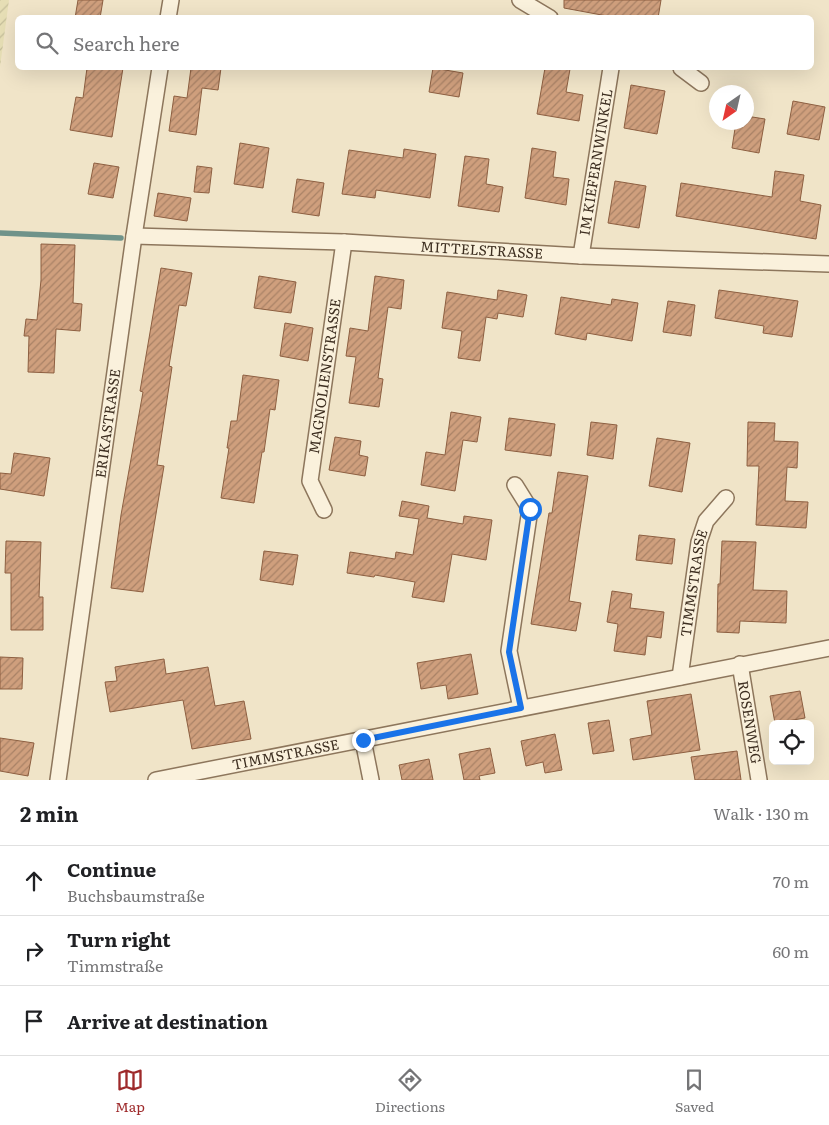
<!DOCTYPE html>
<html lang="en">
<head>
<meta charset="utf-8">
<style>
  :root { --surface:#fff; --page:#f2f2f2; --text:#202124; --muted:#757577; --line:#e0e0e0; --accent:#9e2a2b }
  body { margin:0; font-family:Literata,serif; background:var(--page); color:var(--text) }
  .controls { position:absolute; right:15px; bottom:15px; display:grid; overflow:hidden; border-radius:8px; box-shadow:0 5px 20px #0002 }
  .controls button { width:45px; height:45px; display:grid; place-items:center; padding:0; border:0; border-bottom:1px solid var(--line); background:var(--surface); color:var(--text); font:25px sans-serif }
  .compass { position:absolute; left:709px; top:85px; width:45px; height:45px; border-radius:50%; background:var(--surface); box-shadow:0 5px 20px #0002; rotate:214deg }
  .stop { position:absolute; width:15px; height:15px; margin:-11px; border:4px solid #1a73e8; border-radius:50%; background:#fff }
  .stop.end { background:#1a73e8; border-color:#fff; box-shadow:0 1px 5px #0008 }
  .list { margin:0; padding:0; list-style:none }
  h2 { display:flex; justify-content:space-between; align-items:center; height:65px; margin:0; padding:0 20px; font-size:21px }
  h2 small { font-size:16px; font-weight:400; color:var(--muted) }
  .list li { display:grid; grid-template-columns:32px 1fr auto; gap:15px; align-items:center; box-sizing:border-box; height:70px; padding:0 20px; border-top:1px solid var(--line) }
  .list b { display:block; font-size:19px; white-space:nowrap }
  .list p { margin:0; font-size:16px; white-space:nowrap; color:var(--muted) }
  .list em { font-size:16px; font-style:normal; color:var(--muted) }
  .icon { flex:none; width:28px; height:28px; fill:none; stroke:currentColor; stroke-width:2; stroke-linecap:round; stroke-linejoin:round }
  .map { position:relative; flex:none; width:829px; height:780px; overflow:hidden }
  .search { position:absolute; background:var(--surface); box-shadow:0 5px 20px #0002; left:15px; right:15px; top:15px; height:55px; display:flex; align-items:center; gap:12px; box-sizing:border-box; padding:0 18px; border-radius:8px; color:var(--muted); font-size:19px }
  .sheet { height:275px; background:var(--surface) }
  nav { display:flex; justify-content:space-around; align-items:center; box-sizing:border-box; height:70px; border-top:1px solid var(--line); background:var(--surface); font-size:14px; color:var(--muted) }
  nav a { display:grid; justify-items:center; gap:2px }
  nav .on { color:var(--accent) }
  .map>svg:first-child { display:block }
  .farmland { fill:url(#farmland-furrows) }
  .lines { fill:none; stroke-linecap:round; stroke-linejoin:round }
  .stream { stroke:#6f938a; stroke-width:5.5 }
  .building { fill:url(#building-hatch); stroke:#8d5f41 }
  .minor-casing { stroke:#8d765c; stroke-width:18 }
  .minor { stroke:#faf1dc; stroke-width:15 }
  .route { stroke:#1a73e8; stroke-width:6 }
  .labels { text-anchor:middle; stroke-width:5; stroke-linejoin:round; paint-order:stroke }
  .street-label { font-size:14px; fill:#3d2e20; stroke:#f7eed8 }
</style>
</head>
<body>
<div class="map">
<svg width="829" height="780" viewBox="0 0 829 780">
  <defs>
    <pattern id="farmland-furrows" width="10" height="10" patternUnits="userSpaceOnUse" patternTransform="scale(1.25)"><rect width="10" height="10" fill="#e6deb5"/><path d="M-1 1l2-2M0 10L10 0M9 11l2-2" fill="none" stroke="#c6bf9b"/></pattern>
    <pattern id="building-hatch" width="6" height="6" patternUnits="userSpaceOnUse" patternTransform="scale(1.25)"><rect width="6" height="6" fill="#cf9f7d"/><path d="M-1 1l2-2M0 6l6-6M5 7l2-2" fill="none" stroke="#a98266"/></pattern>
  </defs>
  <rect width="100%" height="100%" fill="#f0e4c8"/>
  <path class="farmland" d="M0 0H9L0 67Z"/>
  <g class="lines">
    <path class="stream" d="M0 233 121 238"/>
  </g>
  <path class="building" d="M78 0H103L100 18H75Z
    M564 0H661L658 18H618L564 8Z
    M87 68H123L112 137 70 130 76 97 83 98Z
    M191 68H221L218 90 202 88 196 135 169 131 174 96 187 98Z
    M433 68 463 73 459 97 429 92Z
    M545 68 570 69 566 92 583 95 579 121 537 114Z
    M631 85 665 91 657 134 624 128Z
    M793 101 825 107 819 140 787 134Z
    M746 116 765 119 759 153 732 148 736 122H746Z
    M240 143 269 148 263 188 234 184Z
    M532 148 556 152 553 177 569 179 566 205 525 198Z
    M404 149 436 154 430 198 376 190 375 198 342 194 349 150 403 158Z
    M465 156 489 159 486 184 503 187 499 212 458 206Z
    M94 163 119 167 113 198 88 194Z
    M197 166 212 168 209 193 194 192Z
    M775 171 804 175 800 201 821 205 816 239 676 216 681 183 772 197Z
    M297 179 324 183 319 216 292 212Z
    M615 181 646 186 639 228 608 223Z
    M158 193 191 198 187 221 154 216Z
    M41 244 75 245 73 303 82 304 80 331 56 329 54 373 28 372 29 336H24L26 319 37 320 41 280Z
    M161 268 192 273 186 306 179 305 169 366 172 367 157 465 164 466 143 592 111 588 121 515 143 392 140 391Z
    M259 276 296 282 291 313 254 308Z
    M375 276 404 280 401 309 388 307 378 378 383 379 379 407 349 403 356 357 346 356 350 328 368 331Z
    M498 290 527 295 523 317 498 313 497 319 486 317 480 361 458 358 462 331 442 328 447 292 497 300Z
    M719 290 798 301 792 337 763 333 764 326 715 318Z
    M561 297 611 305 612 299 638 303 632 341 587 333 586 340 555 334Z
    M668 301 695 305 691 336 663 332Z
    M285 323 313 328 308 361 280 356Z
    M243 375 279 380 275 410 270 409 264 452H262L254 503 221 498 229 448H227L231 421H237Z
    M451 412 481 417 477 442 463 440 455 491 421 485 426 452 445 455Z
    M509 418 555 424 551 456 505 450Z
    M591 422 617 425 613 459 587 455Z
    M748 422 775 423 774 441 798 442 797 468 787 467 785 501 808 502 806 528 756 525 759 466H747Z
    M335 437 361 441 359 455 368 457 365 476 329 470Z
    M657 438 690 443 682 492 649 486Z
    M14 453 50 458 44 496 0 489V473L11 474Z
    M558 472 588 476 569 601 581 603 576 631 531 624 549 513H552Z
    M402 501 429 506 427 518 463 524 464 516 492 520 486 560 452 554 444 602 412 597 415 582 375 575 374 577 347 573 350 552 395 559 396 552 413 555 419 519 399 516Z
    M639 535 675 539 672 564 636 560Z
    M6 541 41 542 39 597H43V630H11V573H5Z
    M722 541 756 542 753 590 787 591 786 623 740 621 739 633 717 632 718 584H720Z
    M264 551 298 555 293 585 260 580Z
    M612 591 632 594 630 608 664 612 661 638 647 636 645 655 614 651 618 624 607 622Z
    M471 654 478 694 448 699 446 685 421 689 417 663Z
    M0 657 23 658 22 689H0Z
    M164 659 166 674 208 667 215 706 244 701 251 739 192 749 183 700 110 712 105 682 117 681 115 667Z
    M800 691 805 718 775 723 770 696Z
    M691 694 700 750 633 760 630 739 652 735 647 701Z
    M609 720 614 751 593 754 588 723Z
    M555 734 562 770 545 773 543 762 526 766 521 741Z
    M0 738 34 743 28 776 0 771Z
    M490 748 495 773 479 776 480 780H464L459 754Z
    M737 751 741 780H695L691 757Z
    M429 759 433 780H402L399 765Z"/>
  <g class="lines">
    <defs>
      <g id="minor">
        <path d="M520 0 550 18"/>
        <path d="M168 18 171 0"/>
        <path d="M681 68 701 83"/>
        <path id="s1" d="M134 236 344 242 581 256 829 264"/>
        <path id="s2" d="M581 256 611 68"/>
        <path d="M515 485 530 509 509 651 521 708"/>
        <path id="s3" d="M324 510 310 481 344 242"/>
        <path id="s4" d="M740 664 759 780"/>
        <path id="s5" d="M680 677 699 542 706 521 726 498"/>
        <path d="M363 740 371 780"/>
        <path id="s6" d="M58 780 134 236 160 68"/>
        <path id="s7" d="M156 780 829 648"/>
      </g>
    </defs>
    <use href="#minor" class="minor-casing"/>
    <use href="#minor" class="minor"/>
  </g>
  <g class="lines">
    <path class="route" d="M363 740 521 708 509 652 530 509"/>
  </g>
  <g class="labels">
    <g class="street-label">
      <text dy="5" stroke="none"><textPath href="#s2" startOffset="95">IM KIEFERNWINKEL</textPath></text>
      <text dy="5" stroke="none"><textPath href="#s1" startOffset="348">MITTELSTRASSE</textPath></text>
      <text dy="5" stroke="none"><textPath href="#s3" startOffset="138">MAGNOLIENSTRASSE</textPath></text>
      <text dy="5" stroke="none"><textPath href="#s6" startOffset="360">ERIKASTRASSE</textPath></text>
      <text dy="5" stroke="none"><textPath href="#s5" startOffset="95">TIMMSTRASSE</textPath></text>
      <text dy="5" stroke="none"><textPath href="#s4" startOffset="59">ROSENWEG</textPath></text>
      <text dy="5" stroke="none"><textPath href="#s7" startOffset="132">TIMMSTRASSE</textPath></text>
    </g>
  </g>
</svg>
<div class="controls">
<button><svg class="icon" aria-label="locate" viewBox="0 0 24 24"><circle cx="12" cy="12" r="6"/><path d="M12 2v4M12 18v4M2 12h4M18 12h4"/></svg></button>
</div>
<svg class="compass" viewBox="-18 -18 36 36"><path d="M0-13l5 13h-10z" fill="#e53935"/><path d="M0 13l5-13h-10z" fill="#757577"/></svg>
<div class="stop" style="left:530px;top:509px"></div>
<div class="stop end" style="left:363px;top:740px"></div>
<div class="search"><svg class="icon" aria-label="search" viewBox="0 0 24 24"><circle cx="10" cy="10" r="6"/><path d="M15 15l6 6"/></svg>Search here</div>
</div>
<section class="sheet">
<h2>2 min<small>Walk · 130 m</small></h2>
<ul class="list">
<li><svg class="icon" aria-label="ahead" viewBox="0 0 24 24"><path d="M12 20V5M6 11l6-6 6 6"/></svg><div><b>Continue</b><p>Buchsbaumstraße</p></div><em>70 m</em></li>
<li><svg class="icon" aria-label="right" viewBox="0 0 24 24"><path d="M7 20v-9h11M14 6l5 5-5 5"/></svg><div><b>Turn right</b><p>Timmstraße</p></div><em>60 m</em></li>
<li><svg class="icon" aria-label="arrive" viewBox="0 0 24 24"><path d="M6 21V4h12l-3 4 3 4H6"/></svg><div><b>Arrive at destination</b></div></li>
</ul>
</section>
<nav>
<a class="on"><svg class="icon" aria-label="map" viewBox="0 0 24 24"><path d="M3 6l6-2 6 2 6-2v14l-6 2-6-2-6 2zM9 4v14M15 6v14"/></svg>Map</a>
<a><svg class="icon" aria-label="directions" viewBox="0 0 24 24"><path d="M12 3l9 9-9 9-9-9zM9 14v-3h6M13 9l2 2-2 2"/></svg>Directions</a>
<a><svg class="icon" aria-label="saved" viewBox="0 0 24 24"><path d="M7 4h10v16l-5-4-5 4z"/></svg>Saved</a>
</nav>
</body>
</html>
